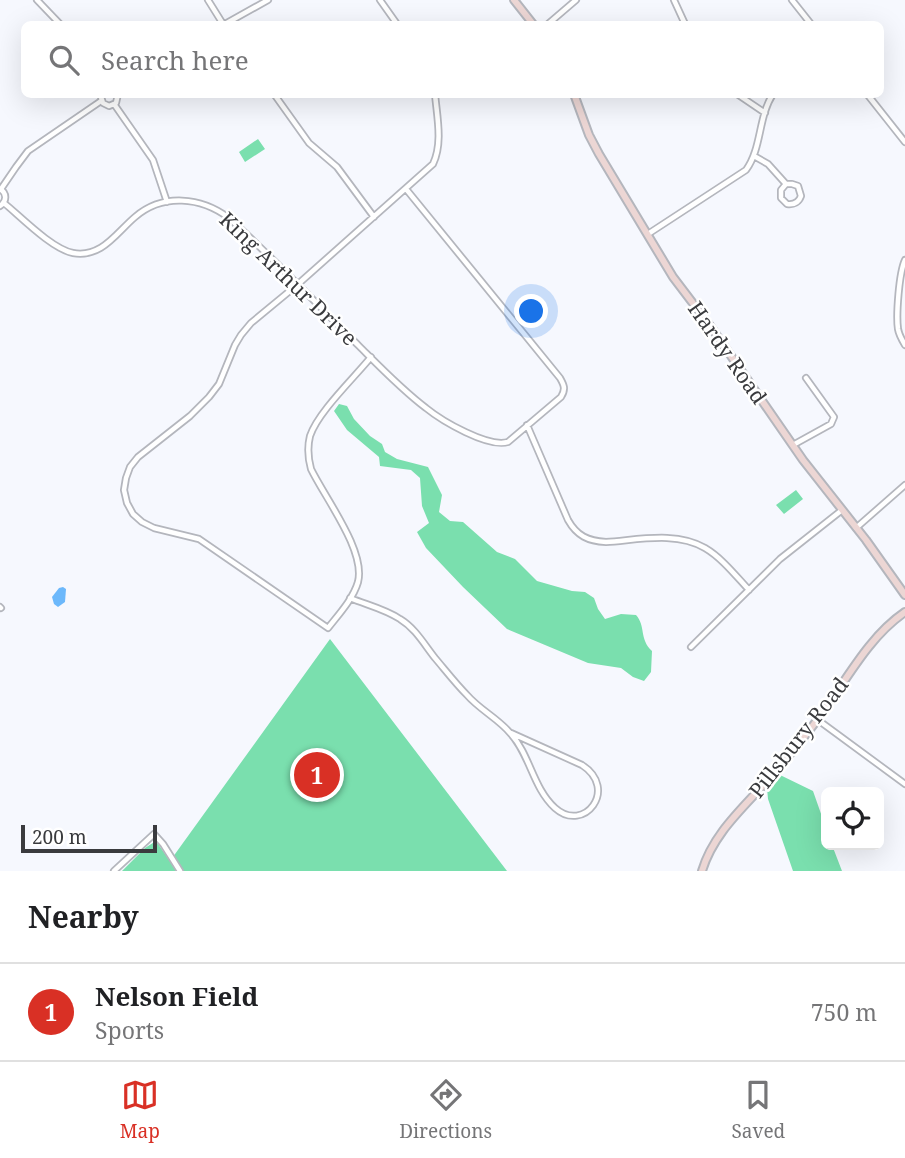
<!DOCTYPE html>
<html lang="en">
<head>
<meta charset="utf-8">
<style>
  :root { --surface:#fff; --page:#f6f6f6; --text:#202124; --muted:#757577; --line:#e0e0e0; --accent:#d93025 }
  body { margin:0; font-family:"Noto Serif",serif; background:var(--page); color:var(--text) }
  .controls { position:absolute; right:21px; bottom:21px; display:grid; overflow:hidden; border-radius:10px; box-shadow:0 7px 28px #0002 }
  .controls button { width:63px; height:63px; display:grid; place-items:center; padding:0; border:0; border-bottom:2px solid var(--line); background:var(--surface); color:var(--text); font:35px sans-serif }
  .scale { position:absolute; left:21px; bottom:18px; width:136px; box-sizing:border-box; padding-left:7px; border:4px solid #3a3b3e; border-top:0; font-size:19px; line-height:24px; white-space:nowrap; color:#3a3b3e; -webkit-text-stroke:5px #fff; paint-order:stroke }
  .you { position:absolute; left:532px; top:312px; width:24px; height:24px; margin:-18px; border:5px solid #fff; border-radius:50%; background:#1a73e8; box-shadow:0 0 0 10px #1a73e833 }
  .badge { display:grid; place-items:center; width:46px; height:46px; border-radius:50%; background:var(--accent); color:#fff; font-size:23px; font-weight:700 }
  .pin { position:absolute; translate:-50% -50%; border:4px solid #fff; box-shadow:0 2px 7px #0006 }
  .list { margin:0; padding:0; list-style:none }
  h2 { display:flex; justify-content:space-between; align-items:center; height:91px; margin:0; padding:0 28px; font-size:30px }
  h2 small { font-size:23px; font-weight:400; color:var(--muted) }
  .list li { display:grid; grid-template-columns:46px 1fr auto; gap:21px; align-items:center; box-sizing:border-box; height:98px; padding:0 28px; border-top:2px solid var(--line) }
  .list b { display:block; font-size:26px; white-space:nowrap }
  .list p { margin:0; font-size:23px; white-space:nowrap; color:var(--muted) }
  .list em { font-size:23px; font-style:normal; color:var(--muted) }
  .icon { flex:none; width:38px; height:38px; fill:none; stroke:currentColor; stroke-width:2; stroke-linecap:round; stroke-linejoin:round }
  .map { position:relative; flex:none; width:905px; height:871px; overflow:hidden }
  .search { position:absolute; background:var(--surface); box-shadow:0 7px 28px #0002; left:21px; right:21px; top:21px; height:77px; display:flex; align-items:center; gap:18px; box-sizing:border-box; padding:0 24px; border-radius:10px; color:var(--muted); font-size:26px }
  .sheet { height:189px; background:var(--surface) }
  nav { display:flex; justify-content:space-around; align-items:center; box-sizing:border-box; height:98px; border-top:2px solid var(--line); background:var(--surface); font-size:19px; color:var(--muted) }
  nav a { display:grid; justify-items:center; gap:4px }
  nav .on { color:var(--accent) }
  .map>svg:first-child { display:block }
  .green { fill:#7adfae }
  .water { fill:#6cb8fb }
  .lines { fill:none; stroke-linecap:round; stroke-linejoin:round }
  .street-casing { stroke:#b4b6bd; stroke-width:8 }
  .secondary-casing { stroke:#b4b6bd; stroke-width:10 }
  .street { stroke:#fff; stroke-width:4.5 }
  .secondary { stroke:#ecd6d4; stroke-width:6 }
  .labels { text-anchor:middle; stroke-width:5; stroke-linejoin:round; paint-order:stroke }
  .street-label { font-size:21px; fill:#3a3b3e; stroke:#fff }
</style>
</head>
<body>
<div class="map">
<svg width="905" height="871" viewBox="0 0 905 871">
  <rect width="100%" height="100%" fill="#f6f8fe"/>
  <path class="green" d="M258 139 265 149 245 162 239 152Z
    M339 404 347 406 354 419 370 436 382 444 385 452 397 459 428 467 442 495 439 512 450 521 463 522 497 552 515 559 537 581 572 591 585 592 594 598 598 609 605 619 621 614 636 615C646 626 639 639 652 651L651 672 644 681 633 677 621 668 588 663 507 629 463 587 426 548 417 532 429 523 422 506 420 478 411 470 380 466 379 457 347 430 334 411Z
    M796 490 803 499 784 514 776 505Z
    M330 639 507 871H122L145 848 156 841 170 861Z
    M778 774 813 791 826 828V845H832L842 871H793L768 799 767 788Z"/>
  <path class="water" d="M63 587 66 589 65 602 58 607 54 604 52 597 59 588Z"/>
  <g class="lines">
    <defs>
      <path id="street" d="M37 0 60 24
        M208 0 223 24
        M380 0 397 24
        M674 0 685 24
        M792 0 811 24
        M225 24 268 0
        M548 24 576 0
        M100 94 103 103 109 106 116 103 118 94
        M274 94 309 143 337 167 374 217
        M737 94 765 113
        M867 94 905 142
        M114 104 153 160 167 202
        M754 156 768 164 786 184H792L798 186 801 196C799 202 794 205 787 204L781 198V190L786 184
        M0 189C7 193 7 201 0 206
        M1 189 16 167 28 151 101 101
        M4 203C21 217 52 249 73 253 102 258 116 233 135 217 163 193 201 197 229 218 274 259 316 303 359 346 380 367 402 390 426 408 442 421 488 448 508 442L561 397C566 389 564 385 560 378L406 189
        M648 234 746 170C762 148 758 117 773 94
        M905 260C899 273 896 315 898 329 899 335 902 340 905 345
        M371 357C354 378 318 412 310 436 307 448 308 458 311 469 325 498 366 551 358 582 353 599 339 614 328 628L199 539 154 528 142 522 133 514 127 503 124 490 126 478 130 467 138 457 190 416 209 397 219 384 235 345 241 335 251 323 297 285 433 164C443 143 437 117 435 94
        M527 425 568 520C577 536 588 541 606 542 638 540 676 531 705 548 722 558 736 576 749 590
        M793 445 831 424 834 417 806 378
        M856 528 905 485
        M350 598C367 605 385 609 400 619 415 628 424 644 435 658 446 671 456 684 467 695 480 710 499 719 511 734 530 755 533 788 555 808 584 834 619 789 582 765L511 733
        M0 607 1 608
        M691 647 780 559 842 510
        M818 720 905 784
        M114 871 154 834 163 844 180 871"/>
      <path id="secondary" d="M514 0 533 24
        M574 94 589 135 599 154 673 277 711 327 803 460 866 540 905 595
        M702 871C713 834 742 809 767 781 785 761 802 740 818 719 845 683 867 638 905 612"/>
    </defs>
    <use href="#street" class="street-casing"/>
    <use href="#secondary" class="secondary-casing"/>
    <use href="#street" class="street"/>
    <use href="#secondary" class="secondary"/>
  </g>
  <g class="labels">
    <g class="street-label">
      <text transform="translate(288 279) rotate(44)" y="7">King Arthur Drive</text>
      <text transform="translate(727 353) rotate(55)" y="7">Hardy Road</text>
      <text transform="translate(799 738) rotate(-52)" y="7">Pillsbury Road</text>
    </g>
  </g>
</svg>
<div class="controls">
<button><svg class="icon" aria-label="locate" viewBox="0 0 24 24"><circle cx="12" cy="12" r="6"/><path d="M12 2v4M12 18v4M2 12h4M18 12h4"/></svg></button>
</div>
<div class="scale">200 m</div>
<div class="you"></div>
<div class="pin badge" style="left:317px;top:775px">1</div>
<div class="search"><svg class="icon" aria-label="search" viewBox="0 0 24 24"><circle cx="10" cy="10" r="6"/><path d="M15 15l6 6"/></svg>Search here</div>
</div>
<section class="sheet">
<h2>Nearby<small></small></h2>
<ul class="list">
<li><span class="badge">1</span><div><b>Nelson Field</b><p>Sports</p></div><em>750 m</em></li>
</ul>
</section>
<nav>
<a class="on"><svg class="icon" aria-label="map" viewBox="0 0 24 24"><path d="M3 6l6-2 6 2 6-2v14l-6 2-6-2-6 2zM9 4v14M15 6v14"/></svg>Map</a>
<a><svg class="icon" aria-label="directions" viewBox="0 0 24 24"><path d="M12 3l9 9-9 9-9-9zM9 14v-3h6M13 9l2 2-2 2"/></svg>Directions</a>
<a><svg class="icon" aria-label="saved" viewBox="0 0 24 24"><path d="M7 4h10v16l-5-4-5 4z"/></svg>Saved</a>
</nav>
</body>
</html>
